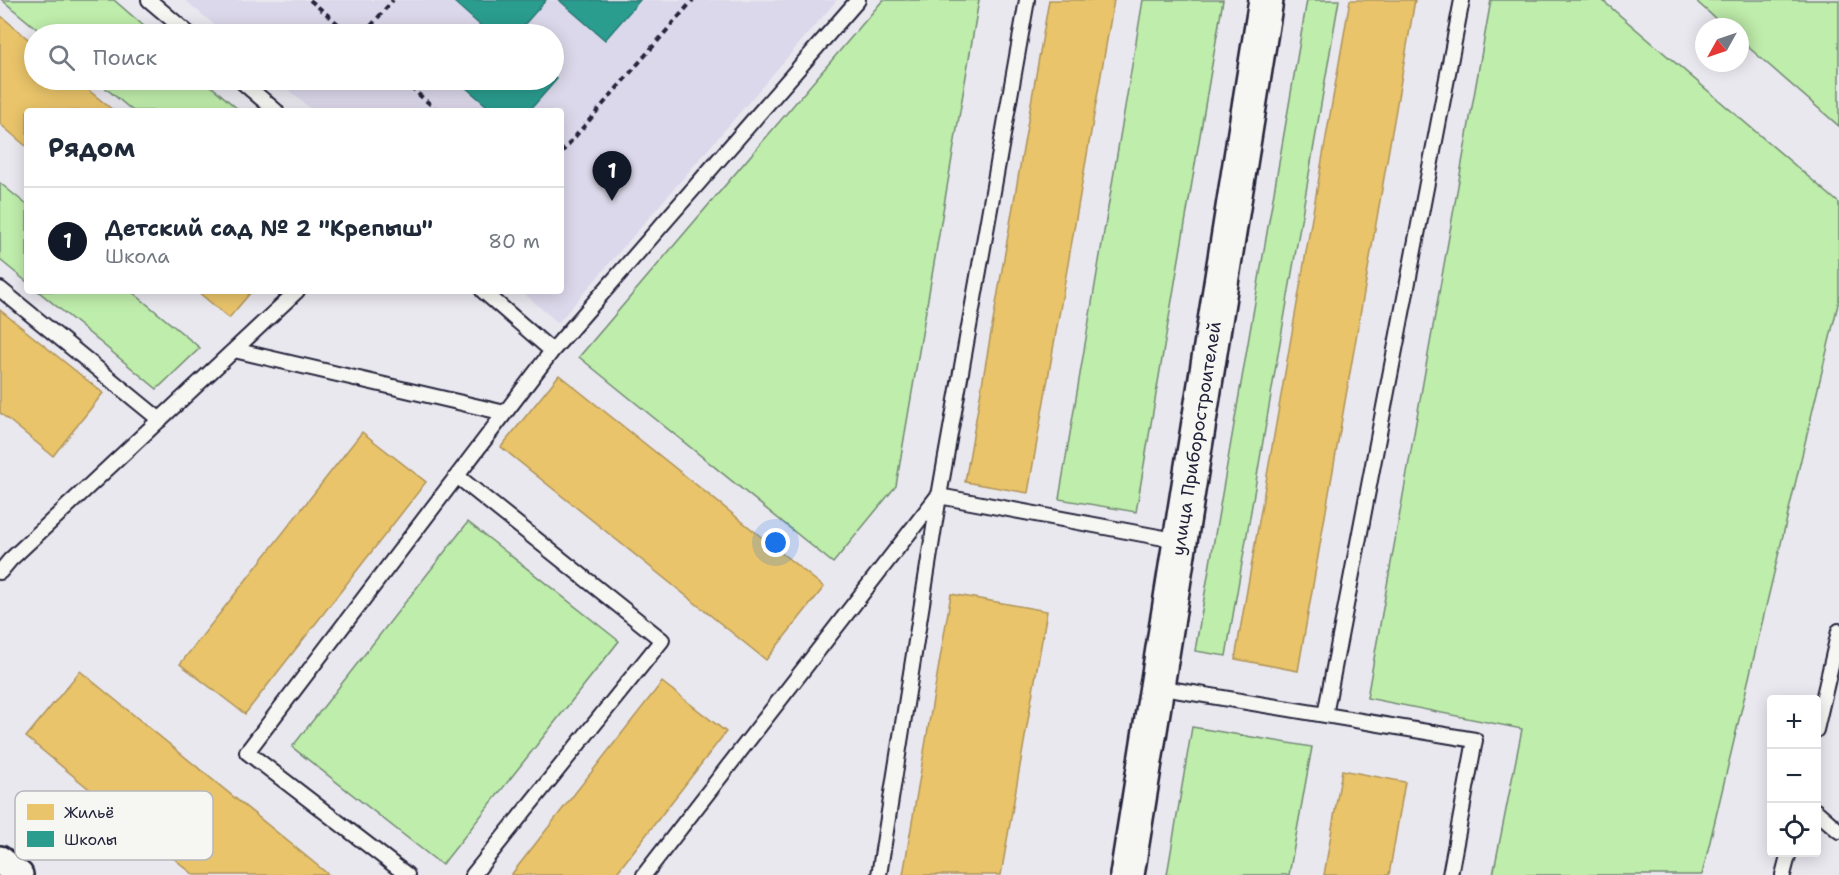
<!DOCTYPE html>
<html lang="ru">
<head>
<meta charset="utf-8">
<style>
  :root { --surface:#fff; --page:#f6f6f7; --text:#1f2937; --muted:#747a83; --line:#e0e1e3; --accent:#111827 }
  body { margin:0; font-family:"Shantell Sans",sans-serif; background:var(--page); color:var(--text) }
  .controls { position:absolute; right:18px; bottom:18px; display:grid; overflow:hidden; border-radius:6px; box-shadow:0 3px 15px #0003 }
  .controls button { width:54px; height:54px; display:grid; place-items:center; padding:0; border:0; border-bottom:2px solid var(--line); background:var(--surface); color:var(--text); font:30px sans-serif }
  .compass { position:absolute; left:1695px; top:18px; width:54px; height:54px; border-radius:50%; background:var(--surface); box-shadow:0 3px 15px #0003; rotate:230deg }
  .you { position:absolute; left:776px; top:543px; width:21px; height:21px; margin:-15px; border:4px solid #fff; border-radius:50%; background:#1a73e8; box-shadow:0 0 0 9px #1a73e833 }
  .badge { display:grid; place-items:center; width:39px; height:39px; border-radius:50%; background:var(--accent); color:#fff; font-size:20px; font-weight:700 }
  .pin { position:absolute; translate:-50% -50px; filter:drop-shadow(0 2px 3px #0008) }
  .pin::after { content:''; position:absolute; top:32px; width:21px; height:18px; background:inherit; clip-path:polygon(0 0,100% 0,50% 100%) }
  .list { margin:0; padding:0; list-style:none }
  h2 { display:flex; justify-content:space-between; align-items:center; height:78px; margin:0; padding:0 24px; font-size:26px }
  h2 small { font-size:20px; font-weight:400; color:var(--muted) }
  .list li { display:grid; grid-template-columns:39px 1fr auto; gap:18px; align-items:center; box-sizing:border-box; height:108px; padding:0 24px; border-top:2px solid var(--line) }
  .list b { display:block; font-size:22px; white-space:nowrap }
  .list p { margin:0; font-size:20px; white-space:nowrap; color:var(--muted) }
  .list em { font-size:20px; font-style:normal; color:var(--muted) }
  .icon { flex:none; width:33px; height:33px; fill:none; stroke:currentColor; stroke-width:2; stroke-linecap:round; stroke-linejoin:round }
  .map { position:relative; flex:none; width:1839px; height:875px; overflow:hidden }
  .search { position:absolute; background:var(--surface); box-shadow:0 3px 15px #0003; left:24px; top:24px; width:540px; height:66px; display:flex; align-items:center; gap:15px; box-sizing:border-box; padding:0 21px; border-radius:33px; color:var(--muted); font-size:22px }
  .panel { position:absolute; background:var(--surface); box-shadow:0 3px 15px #0003; left:24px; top:108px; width:540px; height:186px; border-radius:6px }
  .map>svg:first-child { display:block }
  .built { fill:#dcd8eb }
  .green { fill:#bfedab; stroke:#708873; stroke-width:1.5 }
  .homes { fill:#e9c46a; stroke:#ad935c; stroke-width:1.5 }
  .schools { fill:#2a9d8f; stroke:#287876; stroke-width:1.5 }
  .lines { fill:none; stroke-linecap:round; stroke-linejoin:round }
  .lane-casing { stroke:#22223b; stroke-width:18 }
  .street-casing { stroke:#22223b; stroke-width:32 }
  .secondary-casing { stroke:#22223b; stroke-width:38 }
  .path { stroke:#22223b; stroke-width:4; stroke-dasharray:6 4.5; stroke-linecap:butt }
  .lane { stroke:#f6f6f2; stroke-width:14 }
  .street { stroke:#f6f6f2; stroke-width:27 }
  .secondary { stroke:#f6f6f2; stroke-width:33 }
  .labels { text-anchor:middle; stroke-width:6; stroke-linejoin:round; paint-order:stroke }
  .street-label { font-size:18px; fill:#22223b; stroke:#f6f6f2 }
  .key { fill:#f6f6f2; stroke:#b6b6bb; stroke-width:1.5 }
  .key-label { font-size:16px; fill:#22223b }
</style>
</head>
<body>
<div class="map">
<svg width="1839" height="875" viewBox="0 0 1839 875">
  <rect width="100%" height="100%" fill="#eae8ef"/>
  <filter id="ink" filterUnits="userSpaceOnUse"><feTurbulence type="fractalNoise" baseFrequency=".0167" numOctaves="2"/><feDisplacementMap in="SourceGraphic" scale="12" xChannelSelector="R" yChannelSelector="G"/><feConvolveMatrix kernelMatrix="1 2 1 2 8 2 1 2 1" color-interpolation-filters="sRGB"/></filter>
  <g filter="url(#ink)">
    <path class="built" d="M185 0H837L558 323 521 291H561V111H313L277 80H554V34H225Z"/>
    <path class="green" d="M2 0H114L153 34H43Z
      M883 0H979L896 486 833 563 579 357Z
      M1143 0H1223L1136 512 1059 499Z
      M1307 0H1339L1226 656 1195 651Z
      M1491 0H1602L1839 203V300L1702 875H1493L1522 729 1367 698Z
      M1695 0H1839V126L1740 40V27H1725Z
      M96 80H204L240 111H133Z
      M0 183 27 205V282L0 260Z
      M38 291H131L200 348 157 389Z
      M468 522 619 641 442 865 292 747Z
      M1192 727 1312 747 1289 875H1167Z"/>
    <path class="homes" d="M1049 0H1114L1028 493 965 482Z
      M1350 0H1415L1298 671 1235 659Z
      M0 15 34 44V80H76L114 111H27V147L0 124Z
      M197 291H252L229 318Z
      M0 310 103 393 53 456 0 413Z
      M559 375 824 587 766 660 501 447Z
      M362 432 426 482 245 714 180 664Z
      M951 594 1047 611 1001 875H903Z
      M80 671 329 875H194L26 737Z
      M662 682 726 732 615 875H511Z
      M1342 770 1405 782 1389 875H1324Z"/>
    <path class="schools" d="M452 0H546L516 34H474L481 26Z
      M559 0H640L605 40Z
      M554 76 557 79 529 111H493L457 80H554Z"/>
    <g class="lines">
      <defs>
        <path id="lane" d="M149 0 189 34
          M240 80 276 111
          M0 289 160 420
          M483 291 552 351
          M234 350 505 413
          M457 476 662 640 473 875
          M939 496 1180 541
          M0 572 10 560 297 291
          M1157 687 1475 740 1450 875
          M1325 715 1462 0
          M1816 730 1839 631
          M1816 811 1839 831
          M407 875 247 752 552 351 858 0
          M644 875 937 497
          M879 875 939 496 1027 0
          M1783 875 1789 852"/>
        <path id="street" d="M0 860 19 875"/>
        <g id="secondary">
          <path id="s1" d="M1127 875 1266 0"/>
        </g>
      </defs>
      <use href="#lane" class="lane-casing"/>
      <use href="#street" class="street-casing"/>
      <use href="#secondary" class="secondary-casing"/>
      <path class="path" d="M310 0 350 34
        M364 34 393 0
        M402 80 438 111
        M561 153 693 0"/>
      <use href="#lane" class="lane"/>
      <use href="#street" class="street"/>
      <use href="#secondary" class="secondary"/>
    </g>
  </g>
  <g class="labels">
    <g class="street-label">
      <text dy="6" stroke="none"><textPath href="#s1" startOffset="442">улица Приборостроителей</textPath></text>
    </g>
  </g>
  <rect x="15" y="791" width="198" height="69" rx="9" class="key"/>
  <rect x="27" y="804" width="27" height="16" fill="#e9c46a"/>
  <rect x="27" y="831" width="27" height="16" fill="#2a9d8f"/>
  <g class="key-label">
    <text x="64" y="818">Жильё</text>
    <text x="64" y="845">Школы</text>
  </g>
</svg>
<div class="controls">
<button>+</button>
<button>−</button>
<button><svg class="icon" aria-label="locate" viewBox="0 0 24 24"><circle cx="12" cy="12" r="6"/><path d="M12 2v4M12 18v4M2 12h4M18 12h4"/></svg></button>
</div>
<svg class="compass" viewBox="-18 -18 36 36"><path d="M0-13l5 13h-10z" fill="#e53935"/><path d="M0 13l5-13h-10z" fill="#747a83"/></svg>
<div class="you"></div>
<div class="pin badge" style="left:612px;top:201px">1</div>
<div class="search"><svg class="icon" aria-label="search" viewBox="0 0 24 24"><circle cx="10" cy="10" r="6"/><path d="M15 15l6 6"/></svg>Поиск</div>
<section class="panel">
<h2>Рядом<small></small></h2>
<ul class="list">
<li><span class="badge">1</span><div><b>Детский сад № 2 &quot;Крепыш&quot;</b><p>Школа</p></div><em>80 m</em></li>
</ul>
</section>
</div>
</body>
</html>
